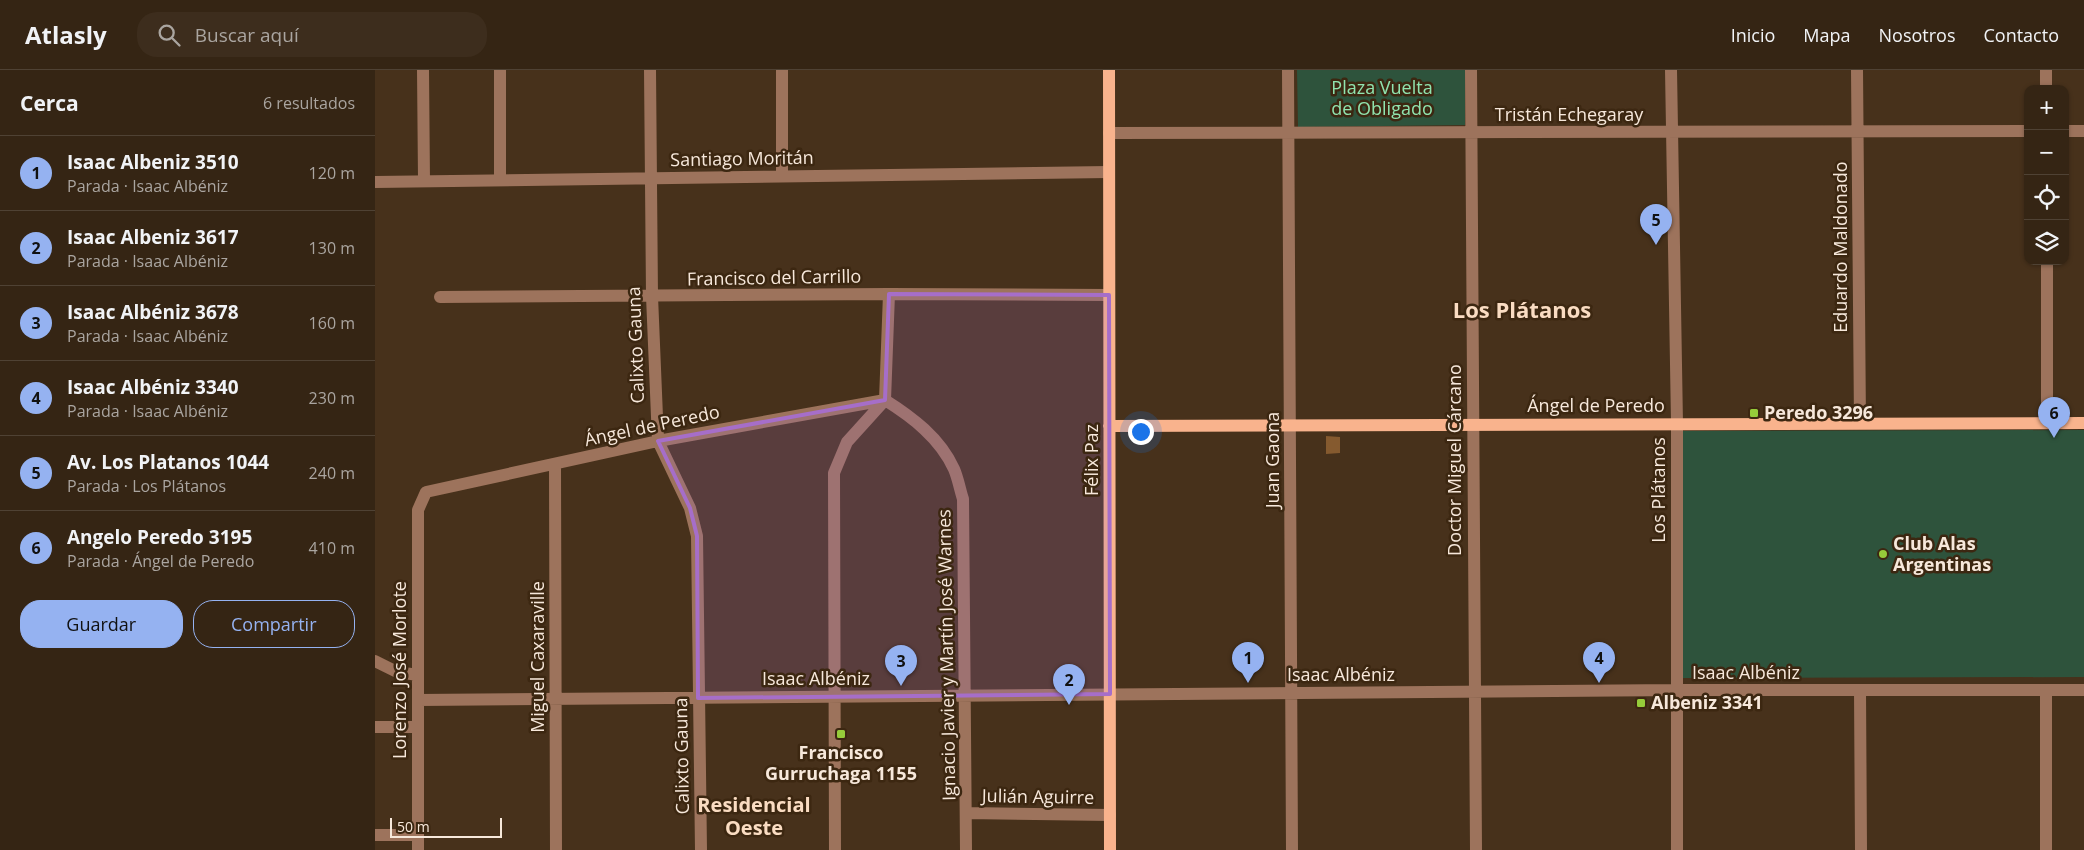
<!DOCTYPE html>
<html lang="es">
<head>
<meta charset="utf-8">
<style>
  :root { --surface:#352514; --page:#3d2d1d; --text:#f1f3f6; --muted:#aaa5a0; --line:#4f4234; --accent:#95b2f1 }
  body { margin:0; font-family:"Open Sans",sans-serif; background:var(--page); color:var(--text) }
  .controls { position:absolute; right:15px; top:15px; display:grid; overflow:hidden; border-radius:10px; box-shadow:0 1px 4px #0004 }
  .controls button { width:45px; height:45px; display:grid; place-items:center; padding:0; border:0; border-bottom:1px solid var(--line); background:var(--surface); color:var(--text); font:25px sans-serif }
  .scale { position:absolute; left:15px; bottom:12px; width:112px; box-sizing:border-box; padding-left:5px; border:2px solid #f7e8db; border-top:0; font-size:14px; line-height:18px; white-space:nowrap; color:#f7e8db; -webkit-text-stroke:4px #3c2711; paint-order:stroke }
  .you { position:absolute; left:765px; top:361px; width:18px; height:18px; margin:-12px; border:4px solid #fff; border-radius:50%; background:#1a73e8; box-shadow:0 0 0 8px #1a73e833 }
  .badge { display:grid; place-items:center; width:32px; height:32px; border-radius:50%; background:var(--accent); color:#111; font-size:16px; font-weight:700 }
  .pin { position:absolute; translate:-50% -41px; filter:drop-shadow(0 1px 2px #0008) }
  .pin::after { content:''; position:absolute; top:26px; width:18px; height:15px; background:inherit; clip-path:polygon(0 0,100% 0,50% 100%) }
  .list { margin:0; padding:0; list-style:none }
  h2 { display:flex; justify-content:space-between; align-items:center; height:65px; margin:0; padding:0 20px; font-size:21px }
  h2 small { font-size:16px; font-weight:400; color:var(--muted) }
  .list li { display:grid; grid-template-columns:32px 1fr auto; gap:15px; align-items:center; box-sizing:border-box; height:75px; padding:0 20px; border-top:1px solid var(--line) }
  .list b { display:block; font-size:19px; white-space:nowrap }
  .list p { margin:0; font-size:16px; white-space:nowrap; color:var(--muted) }
  .list em { font-size:16px; font-style:normal; color:var(--muted) }
  .actions { display:flex; gap:10px; padding:15px 20px }
  .actions a { flex:1; padding:11px 0; border:1px solid var(--accent); border-radius:20px; text-align:center; font-size:18px; color:var(--accent) }
  .actions .main { background:var(--accent); color:#111 }
  .icon { flex:none; width:28px; height:28px; fill:none; stroke:currentColor; stroke-width:2; stroke-linecap:round; stroke-linejoin:round }
  .map { position:relative; flex:none; width:1709px; height:780px; overflow:hidden }
  header { display:flex; align-items:center; gap:30px; box-sizing:border-box; height:70px; padding:0 25px; background:var(--surface); border-bottom:1px solid var(--line) }
  header strong { font-size:24px }
  nav { display:flex; gap:28px; margin-inline-start:auto; font-size:18px }
  .search { width:350px; height:45px; background:var(--page); display:flex; align-items:center; gap:12px; box-sizing:border-box; padding:0 18px; border-radius:20px; color:var(--muted); font-size:19px }
  main { display:flex }
  aside { flex:1; background:var(--surface) }
  .map>svg:first-child { display:block }
  .green { fill:#2e533c }
  .building { fill:#855a2f }
  .lines { fill:none; stroke-linecap:round; stroke-linejoin:round }
  .minor { stroke:#9d735c; stroke-width:12 }
  .major { stroke:#f9b38d; stroke-width:12 }
  .marked { fill:#a66ec9; fill-opacity:0.2; stroke:#a66ec9; stroke-width:4; stroke-linejoin:round }
  .poi-dot { fill:#96cc3a; stroke:#3c2711; stroke-width:2 }
  .labels { text-anchor:middle; stroke-width:5; stroke-linejoin:round; paint-order:stroke }
  .park-label { font-size:18px; fill:#90e4af; stroke:#3c2711 }
  .street-label { font-size:18px; fill:#f7e8db; stroke:#3c2711 }
  .poi-label { font-size:18px; font-weight:bold; fill:#f7e8db; stroke:#3c2711; text-anchor:start }
  .quarter-label { font-size:20px; font-weight:bold; fill:#fadcc2; stroke:#3c2711 }
  .district-label { font-size:22px; font-weight:bold; fill:#fadcc2; stroke:#3c2711 }
</style>
</head>
<body>
<header>
<strong>Atlasly</strong>
<div class="search"><svg class="icon" aria-label="search" viewBox="0 0 24 24"><circle cx="10" cy="10" r="6"/><path d="M15 15l6 6"/></svg>Buscar aquí</div>
<nav><a>Inicio</a><a>Mapa</a><a>Nosotros</a><a>Contacto</a></nav>
</header>
<main>
<aside>
<h2>Cerca<small>6 resultados</small></h2>
<ul class="list">
<li><span class="badge">1</span><div><b>Isaac Albeniz 3510</b><p>Parada · Isaac Albéniz</p></div><em>120 m</em></li>
<li><span class="badge">2</span><div><b>Isaac Albeniz 3617</b><p>Parada · Isaac Albéniz</p></div><em>130 m</em></li>
<li><span class="badge">3</span><div><b>Isaac Albéniz 3678</b><p>Parada · Isaac Albéniz</p></div><em>160 m</em></li>
<li><span class="badge">4</span><div><b>Isaac Albéniz 3340</b><p>Parada · Isaac Albéniz</p></div><em>230 m</em></li>
<li><span class="badge">5</span><div><b>Av. Los Platanos 1044</b><p>Parada · Los Plátanos</p></div><em>240 m</em></li>
<li><span class="badge">6</span><div><b>Angelo Peredo 3195</b><p>Parada · Ángel de Peredo</p></div><em>410 m</em></li>
</ul>
<div class="actions"><a class="main">Guardar</a><a>Compartir</a></div>
</aside>
<div class="map">
<svg width="1709" height="780" viewBox="0 0 1709 780">
  <rect width="100%" height="100%" fill="#47311b"/>
  <path class="green" d="M922 0H1090V55L923 57Z
    M1709 360V607L1306 608V361Z"/>
  <path class="building" d="M951 366 965 367V383L951 384Z"/>
  <g class="lines">
    <path class="minor" d="M48 0 49 110
      M275 0 277 226 283 371 315 438 322 466 326 780
      M407 0V106
      M913 0 917 780
      M1096 0 1101 780
      M1296 0 1302 353V780
      M1482 0 1485 353
      M1671 0V19
      M1690 61H1709
      M734 63 1653 61
      M125 109V0
      M0 112 734 102
      M1672 191V353
      M65 227 514 224 734 225
      M510 330C537 347 565 368 579 399 583 408 585 420 588 429L591 780
      M180 394 181 780
      M0 591 22 602 43 605
      M1485 620 1486 780
      M1671 620V780
      M43 630 1302 620H1709
      M0 657H43
      M591 743 735 745
      M0 765H43
      M43 780V440L51 422 283 371 510 330
      M460 780 459 403 472 372 510 330 514 224"/>
    <path class="major" d="M734 0 735 780
      M734 356 1709 353"/>
  </g>
  <path class="marked" d="M514 224 734 225 735 624 323 628 322 466 315 438 283 371 510 330Z"/>
  <g class="poi-dot">
    <rect x="1374" y="338" width="10" height="10" rx="2.5"/>
    <circle cx="1508" cy="484" r="5"/>
    <rect x="1261" y="628" width="10" height="10" rx="2.5"/>
    <rect x="461" y="659" width="10" height="10" rx="2.5"/>
  </g>
  <g class="labels">
    <g class="park-label">
      <text x="1007" y="24">Plaza Vuelta<tspan x="1007" dy="21">de Obligado</tspan></text>
    </g>
    <g class="street-label">
      <text x="1194" y="51">Tristán Echegaray</text>
      <text transform="translate(367 89) rotate(-1)" y="6">Santiago Moritán</text>
      <text transform="translate(1466 177) rotate(-90)" y="6">Eduardo Maldonado</text>
      <text transform="translate(399 208) rotate(-1)" y="6">Francisco del Carrillo</text>
      <text transform="translate(261 275) rotate(-92)" y="6">Calixto Gauna</text>
      <text x="1221" y="342">Ángel de Peredo</text>
      <text transform="translate(277 356) rotate(-12)" y="6">Ángel de Peredo</text>
      <text transform="translate(717 390) rotate(-90)" y="6">Félix Paz</text>
      <text transform="translate(898 390) rotate(-90)" y="6">Juan Gaona</text>
      <text transform="translate(1080 390) rotate(-90)" y="6">Doctor Miguel Cárcano</text>
      <text transform="translate(1284 420) rotate(-90)" y="6">Los Plátanos</text>
      <text transform="translate(572 585) rotate(-91)" y="6">Ignacio Javier y Martín José Warnes</text>
      <text transform="translate(163 587) rotate(-90)" y="6">Miguel Caxaraville</text>
      <text transform="translate(25 600) rotate(-90)" y="6">Lorenzo José Morlote</text>
      <text x="1371" y="609">Isaac Albéniz</text>
      <text x="966" y="611">Isaac Albéniz</text>
      <text x="441" y="615">Isaac Albéniz</text>
      <text transform="translate(307 686) rotate(-91)" y="6">Calixto Gauna</text>
      <text transform="translate(663 727) rotate(1)" y="6">Julián Aguirre</text>
    </g>
    <g class="poi-label">
      <text x="1389" y="349">Peredo 3296</text>
      <text x="1518" y="480">Club Alas<tspan x="1518" dy="21">Argentinas</tspan></text>
      <text x="1276" y="639">Albeniz 3341</text>
      <text x="466" y="689" text-anchor="middle">Francisco<tspan x="466" dy="21">Gurruchaga 1155</tspan></text>
    </g>
    <g class="quarter-label">
      <text x="379" y="742">Residencial<tspan x="379" dy="23">Oeste</tspan></text>
    </g>
    <g class="district-label">
      <text x="1147" y="248">Los Plátanos</text>
    </g>
  </g>
</svg>
<div class="controls">
<button>+</button>
<button>−</button>
<button><svg class="icon" aria-label="locate" viewBox="0 0 24 24"><circle cx="12" cy="12" r="6"/><path d="M12 2v4M12 18v4M2 12h4M18 12h4"/></svg></button>
<button><svg class="icon" aria-label="layers" viewBox="0 0 24 24"><path d="M12 4l9 5-9 5-9-5zM3 14l9 5 9-5"/></svg></button>
</div>
<div class="scale">50 m</div>
<div class="you"></div>
<div class="pin badge" style="left:873px;top:613px">1</div>
<div class="pin badge" style="left:694px;top:635px">2</div>
<div class="pin badge" style="left:526px;top:616px">3</div>
<div class="pin badge" style="left:1224px;top:613px">4</div>
<div class="pin badge" style="left:1281px;top:175px">5</div>
<div class="pin badge" style="left:1679px;top:368px">6</div>
</div>
</main>
</body>
</html>
